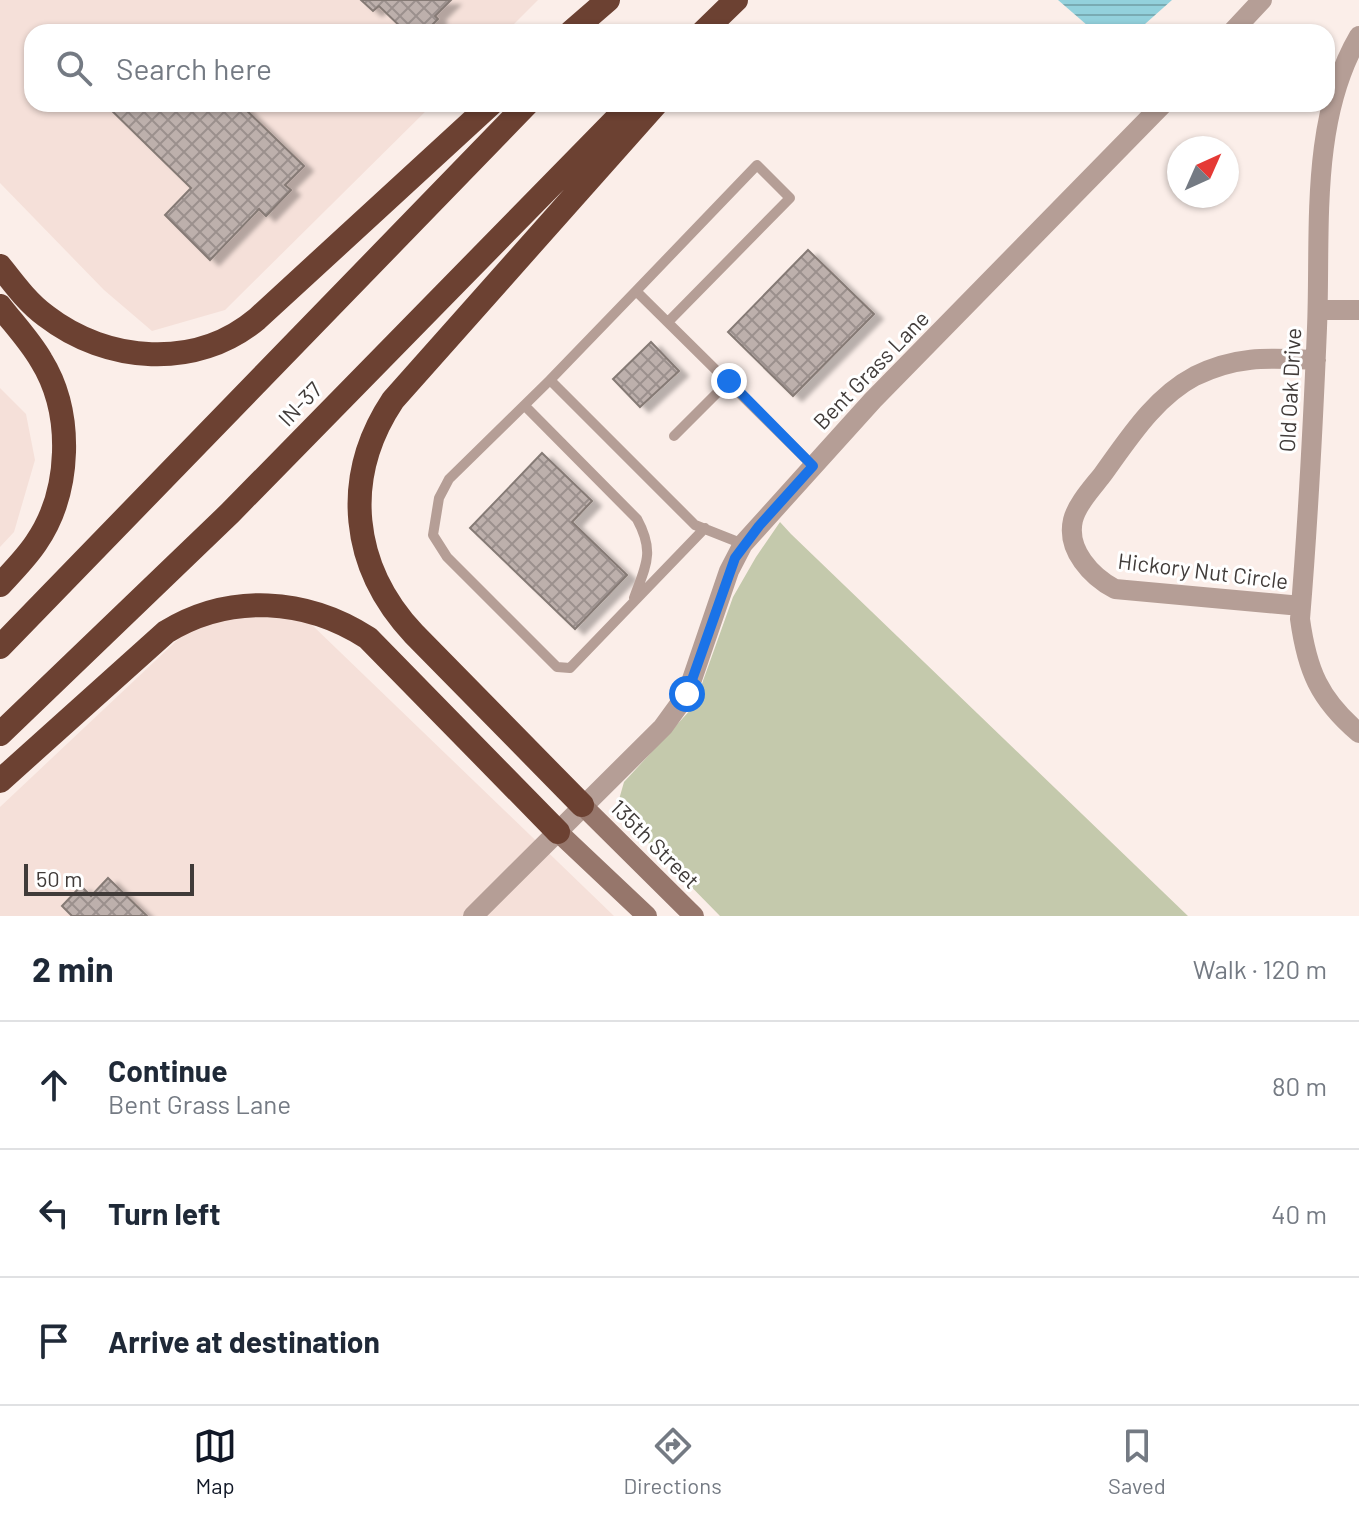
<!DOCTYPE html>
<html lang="en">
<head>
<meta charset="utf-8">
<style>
  :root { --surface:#fff; --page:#f2f2f3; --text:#1f2937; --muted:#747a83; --line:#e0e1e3; --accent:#111827 }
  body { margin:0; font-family:Barlow,sans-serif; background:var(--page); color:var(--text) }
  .compass { position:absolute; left:1167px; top:136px; width:72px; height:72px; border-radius:50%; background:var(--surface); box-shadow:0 2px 6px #0004; rotate:45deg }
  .scale { position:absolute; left:24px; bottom:20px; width:170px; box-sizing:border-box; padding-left:8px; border:4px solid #403b39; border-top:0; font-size:22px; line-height:28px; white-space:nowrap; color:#403b39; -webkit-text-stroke:6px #fff; paint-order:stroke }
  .stop { position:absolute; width:24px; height:24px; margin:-18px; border:6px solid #1a73e8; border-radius:50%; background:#fff }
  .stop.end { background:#1a73e8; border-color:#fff; box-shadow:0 2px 8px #0008 }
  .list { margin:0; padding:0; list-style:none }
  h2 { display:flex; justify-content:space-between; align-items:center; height:104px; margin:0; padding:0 32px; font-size:34px }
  h2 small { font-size:26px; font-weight:400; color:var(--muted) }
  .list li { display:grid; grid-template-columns:52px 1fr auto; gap:24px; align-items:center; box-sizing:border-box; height:128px; padding:0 32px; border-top:2px solid var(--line) }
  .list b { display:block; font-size:30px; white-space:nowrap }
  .list p { margin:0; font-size:26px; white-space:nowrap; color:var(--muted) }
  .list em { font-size:26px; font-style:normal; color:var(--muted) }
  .icon { flex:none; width:44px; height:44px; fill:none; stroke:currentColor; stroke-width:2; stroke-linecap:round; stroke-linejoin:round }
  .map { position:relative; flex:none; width:1359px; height:916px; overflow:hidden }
  .search { position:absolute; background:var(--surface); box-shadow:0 2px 6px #0004; left:24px; right:24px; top:24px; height:88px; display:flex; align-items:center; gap:20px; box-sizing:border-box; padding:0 28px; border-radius:24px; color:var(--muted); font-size:30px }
  .sheet { height:488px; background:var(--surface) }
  nav { display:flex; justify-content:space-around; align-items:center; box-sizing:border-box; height:112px; border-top:2px solid var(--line); background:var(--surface); font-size:22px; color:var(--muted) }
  nav a { display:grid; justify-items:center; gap:4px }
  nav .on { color:var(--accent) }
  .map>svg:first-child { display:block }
  .built { fill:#f5e0d9 }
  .green { fill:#c4c9ac }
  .water { fill:url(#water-rules) }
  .building { fill:url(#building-cross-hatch); stroke:#857a75; stroke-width:2; filter:url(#shadow) }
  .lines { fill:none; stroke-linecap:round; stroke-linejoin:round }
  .lane { stroke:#b59e96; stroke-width:10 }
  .street { stroke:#b59e96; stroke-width:20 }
  .secondary { stroke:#96766b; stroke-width:20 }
  .highway { stroke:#6c4132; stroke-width:24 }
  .route { stroke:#1a73e8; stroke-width:10 }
  .labels { text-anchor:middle; stroke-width:6; stroke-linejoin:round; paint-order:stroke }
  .street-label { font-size:22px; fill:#403b39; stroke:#fff }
</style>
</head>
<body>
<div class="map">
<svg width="1359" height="916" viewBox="0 0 1359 916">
  <defs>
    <pattern id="water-rules" width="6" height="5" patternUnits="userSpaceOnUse" patternTransform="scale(2)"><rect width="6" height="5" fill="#93d1dc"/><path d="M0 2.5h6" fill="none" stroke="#79abb3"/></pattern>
    <pattern id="building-cross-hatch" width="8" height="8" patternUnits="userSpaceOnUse" patternTransform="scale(2)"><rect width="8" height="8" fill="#bdb0ac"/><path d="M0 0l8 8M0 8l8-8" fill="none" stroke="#9b908d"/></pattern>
    <filter id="shadow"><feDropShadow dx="9" dy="5" stdDeviation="2" flood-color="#0004"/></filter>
  </defs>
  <rect width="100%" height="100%" fill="#fbeee9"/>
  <path class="built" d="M0 0H538L506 32H32V104H433L225 310 152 331 104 290 0 183Z
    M0 388 26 414 35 460 14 532 0 547Z
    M263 613 311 624 614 916H0V807L189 629 212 617Z"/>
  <path class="green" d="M780 522 791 534 1188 916H720L616 810 624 782 694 706 733 597 756 557Z"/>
  <path class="water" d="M1058 0H1172L1136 32H1095Z"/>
  <path class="building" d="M361 0H451L435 16 438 19 425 32H406L379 6 373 11Z
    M105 104H240L304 166 285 185 291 190 266 216 259 209 210 260 165 215 191 188Z
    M808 250 874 314 793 396 728 332Z
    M651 342 679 371 640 407 613 379Z
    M542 453 592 501 572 522 627 575 575 629 470 528Z
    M108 878 147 916H72L62 906 81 886 91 896Z"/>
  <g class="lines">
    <path class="lane" d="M636 291 757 165 790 198 669 321
      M550 380 636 291 813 466
      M525 406 637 519C655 552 646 565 634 598
      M674 436 729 381
      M705 528 570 668 557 667 447 557 433 535 439 498 449 479 550 380 695 525 743 544"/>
    <path class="street" d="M1232 32 1262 0
      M1359 36C1309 121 1321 233 1317 328 1313 425 1308 522 1300 619 1307 670 1319 699 1359 733
      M1318 310H1359
      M1301 606 1115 589C1092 577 1066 550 1073 520 1077 504 1093 487 1103 474 1129 438 1155 397 1195 376 1238 355 1270 358 1316 360
      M473 916 663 727 687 694 729 571 743 544 873 400 1163 104"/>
    <path class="secondary" d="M582 805 694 916
      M558 832 647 916"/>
    <path class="highway" d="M571 32 608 0
      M703 32 736 0
      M0 266C14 284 28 303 46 316 107 363 196 370 257 319L491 104
      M0 306C14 324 30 341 41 360 74 413 71 492 36 543 26 558 12 572 0 585
      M0 647 527 104
      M0 734 230 513 631 104
      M0 781 166 632C230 593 306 598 368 638L558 832
      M582 805 414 634C351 567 341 478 393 400L656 104"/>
  </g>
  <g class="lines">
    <path class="route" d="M687 694 735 558 759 526 813 466 729 381"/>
  </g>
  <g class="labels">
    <g class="street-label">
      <text transform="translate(871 370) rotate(-46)" y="8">Bent Grass Lane</text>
      <text transform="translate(1290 390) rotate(-87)" y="8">Old Oak Drive</text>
      <text transform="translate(300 404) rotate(-46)" y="8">IN-37</text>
      <text transform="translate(1203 571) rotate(7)" y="8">Hickory Nut Circle</text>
      <text transform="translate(655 844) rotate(45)" y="8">135th Street</text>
    </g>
  </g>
</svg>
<svg class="compass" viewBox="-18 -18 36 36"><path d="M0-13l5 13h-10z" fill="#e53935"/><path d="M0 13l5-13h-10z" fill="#747a83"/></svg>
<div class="scale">50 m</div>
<div class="stop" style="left:687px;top:694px"></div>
<div class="stop end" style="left:729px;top:381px"></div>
<div class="search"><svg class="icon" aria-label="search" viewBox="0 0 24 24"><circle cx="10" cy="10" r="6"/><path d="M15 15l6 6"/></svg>Search here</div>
</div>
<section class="sheet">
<h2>2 min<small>Walk · 120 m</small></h2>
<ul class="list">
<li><svg class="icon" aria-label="ahead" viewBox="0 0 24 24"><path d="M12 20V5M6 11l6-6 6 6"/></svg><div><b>Continue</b><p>Bent Grass Lane</p></div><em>80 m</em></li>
<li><svg class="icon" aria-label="left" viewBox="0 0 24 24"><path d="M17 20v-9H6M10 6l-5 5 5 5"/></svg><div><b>Turn left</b></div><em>40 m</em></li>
<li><svg class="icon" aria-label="arrive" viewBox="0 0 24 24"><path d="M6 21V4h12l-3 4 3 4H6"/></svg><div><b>Arrive at destination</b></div></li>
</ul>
</section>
<nav>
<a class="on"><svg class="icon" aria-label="map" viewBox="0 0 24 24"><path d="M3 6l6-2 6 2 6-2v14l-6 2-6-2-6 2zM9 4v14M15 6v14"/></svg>Map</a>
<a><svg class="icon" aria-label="directions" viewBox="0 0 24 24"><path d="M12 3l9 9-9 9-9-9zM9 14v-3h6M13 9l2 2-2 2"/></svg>Directions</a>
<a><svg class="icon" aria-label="saved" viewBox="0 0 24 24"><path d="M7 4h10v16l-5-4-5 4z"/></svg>Saved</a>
</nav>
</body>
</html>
